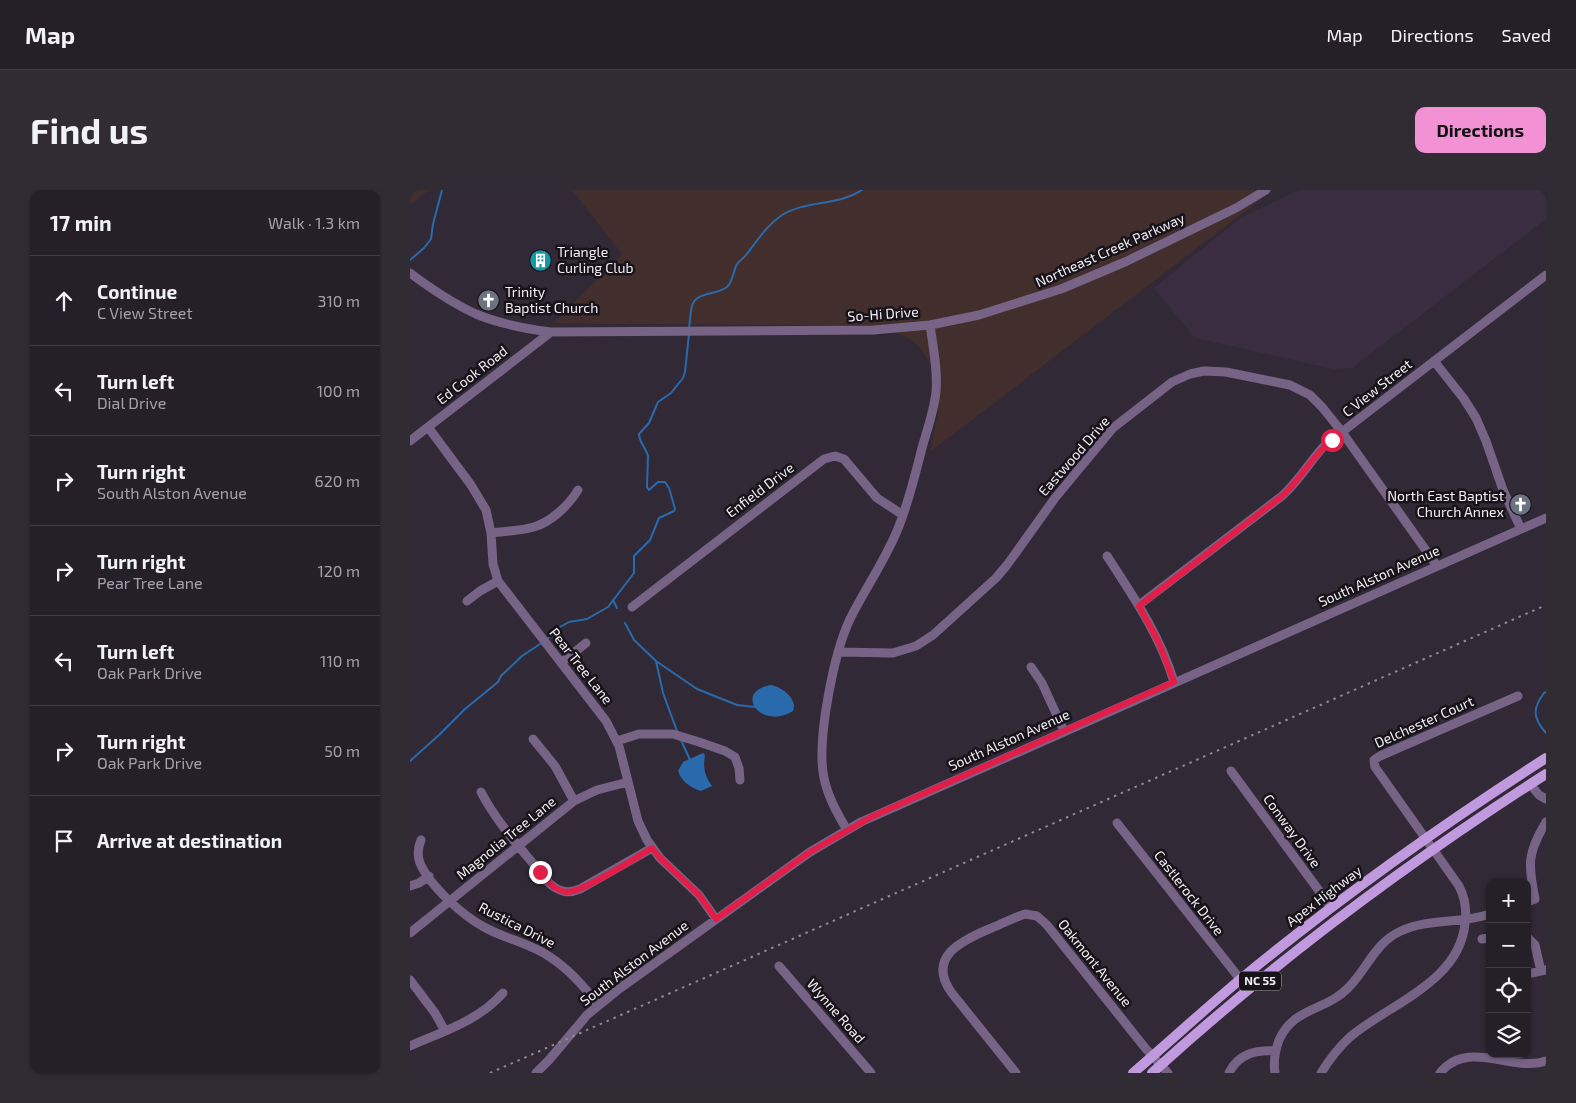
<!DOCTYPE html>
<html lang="en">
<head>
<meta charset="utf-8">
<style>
  :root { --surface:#251f28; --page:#312c34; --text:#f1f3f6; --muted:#a3a2a8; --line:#423d45; --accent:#f391d5 }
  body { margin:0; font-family:"Exo 2",sans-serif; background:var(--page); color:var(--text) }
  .controls { position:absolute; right:15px; bottom:15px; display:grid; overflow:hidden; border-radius:10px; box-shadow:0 1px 4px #0004 }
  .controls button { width:45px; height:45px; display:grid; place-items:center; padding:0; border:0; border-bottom:1px solid var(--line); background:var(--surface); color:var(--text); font:25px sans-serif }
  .stop { position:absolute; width:15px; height:15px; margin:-11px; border:4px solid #e11d48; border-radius:50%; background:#fff }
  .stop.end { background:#e11d48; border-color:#fff; box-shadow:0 1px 5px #0008 }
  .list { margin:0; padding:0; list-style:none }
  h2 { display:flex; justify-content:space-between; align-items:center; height:65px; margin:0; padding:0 20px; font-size:21px }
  h2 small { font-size:16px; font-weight:400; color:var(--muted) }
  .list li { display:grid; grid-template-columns:32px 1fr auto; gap:15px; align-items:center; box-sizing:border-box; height:90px; padding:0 20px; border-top:1px solid var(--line) }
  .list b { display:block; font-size:19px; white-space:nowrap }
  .list p { margin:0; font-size:16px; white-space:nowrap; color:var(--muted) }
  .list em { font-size:16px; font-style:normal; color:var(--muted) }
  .icon { flex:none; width:28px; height:28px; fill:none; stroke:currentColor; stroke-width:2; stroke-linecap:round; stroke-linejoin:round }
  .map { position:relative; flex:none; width:1136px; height:883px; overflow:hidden; border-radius:10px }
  header { display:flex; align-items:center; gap:30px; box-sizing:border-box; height:70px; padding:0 25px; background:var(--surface); border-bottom:1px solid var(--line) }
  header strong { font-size:24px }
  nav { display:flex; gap:28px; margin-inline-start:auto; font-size:18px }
  .intro { display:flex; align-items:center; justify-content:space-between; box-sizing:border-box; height:120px; padding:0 30px }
  h1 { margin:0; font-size:35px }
  .button { padding:12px 22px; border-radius:10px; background:var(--accent); color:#111; font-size:18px; font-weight:700 }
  main { display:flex; gap:30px; padding:0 30px }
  aside { flex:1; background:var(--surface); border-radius:10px; box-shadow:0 1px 4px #0004 }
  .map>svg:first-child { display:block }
  .commercial { fill:#422e2c }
  .built { fill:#3a2d3f }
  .water { fill:#296aad }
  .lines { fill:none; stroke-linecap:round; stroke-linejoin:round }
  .stream { stroke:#296aad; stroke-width:2 }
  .minor { stroke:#766385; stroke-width:9 }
  .major { stroke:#c099de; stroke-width:10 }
  .rail { stroke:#918a94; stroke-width:2; stroke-dasharray:2.5 5; stroke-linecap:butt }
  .route { stroke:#e11d48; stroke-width:6 }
  .labels { text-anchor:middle; stroke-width:5; stroke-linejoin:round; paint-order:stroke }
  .shield { fill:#171319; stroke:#b2acb4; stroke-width:1 }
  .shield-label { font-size:12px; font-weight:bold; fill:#f4eef6 }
  .street-label { font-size:14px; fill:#f4eef6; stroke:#171319 }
  .poi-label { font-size:14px; fill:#f4eef6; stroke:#171319; text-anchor:start }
</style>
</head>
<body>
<header>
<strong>Map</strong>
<nav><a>Map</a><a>Directions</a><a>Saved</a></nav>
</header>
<div class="intro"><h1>Find us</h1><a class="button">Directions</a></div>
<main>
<aside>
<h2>17 min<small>Walk · 1.3 km</small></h2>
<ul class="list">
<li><svg class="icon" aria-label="ahead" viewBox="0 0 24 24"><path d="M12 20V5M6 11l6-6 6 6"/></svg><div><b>Continue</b><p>C View Street</p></div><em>310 m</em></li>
<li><svg class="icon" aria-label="left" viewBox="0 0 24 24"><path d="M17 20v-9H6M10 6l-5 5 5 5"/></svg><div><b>Turn left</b><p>Dial Drive</p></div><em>100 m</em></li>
<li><svg class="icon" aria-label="right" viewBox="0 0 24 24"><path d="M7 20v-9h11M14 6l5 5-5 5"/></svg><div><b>Turn right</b><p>South Alston Avenue</p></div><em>620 m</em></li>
<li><svg class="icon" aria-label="right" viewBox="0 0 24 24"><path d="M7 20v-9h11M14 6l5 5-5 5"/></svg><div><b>Turn right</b><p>Pear Tree Lane</p></div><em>120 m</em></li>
<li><svg class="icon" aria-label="left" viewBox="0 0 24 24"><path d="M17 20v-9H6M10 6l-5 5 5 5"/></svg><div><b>Turn left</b><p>Oak Park Drive</p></div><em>110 m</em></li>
<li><svg class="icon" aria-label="right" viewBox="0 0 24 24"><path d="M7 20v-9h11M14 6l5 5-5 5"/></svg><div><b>Turn right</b><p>Oak Park Drive</p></div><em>50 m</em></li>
<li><svg class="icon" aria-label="arrive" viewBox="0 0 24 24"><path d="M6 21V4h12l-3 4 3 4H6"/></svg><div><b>Arrive at destination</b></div></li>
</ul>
</aside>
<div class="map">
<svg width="1136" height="883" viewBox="0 0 1136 883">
  <rect width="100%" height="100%" fill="#312935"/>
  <path class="commercial" d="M0 0H19L0 15Z
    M162 0H863L520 262 528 225 529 209 525 183 518 170 508 156 500 149 478 138 448 135 190 134 144 133 212 64Z"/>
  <path class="built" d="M889 0H1136V29L942 178 923 179 785 148 744 98 830 28Z"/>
  <path class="water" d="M361 495C372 497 388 509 383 521 352 541 322 502 361 495Z
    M293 563 295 565C293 577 294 585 302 596L291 601C281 598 271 591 268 581L273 572Z"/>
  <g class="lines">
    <path class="stream" d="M0 70 14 58 21 49 23 34 32 0
      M279 139C280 132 280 124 282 116 285 102 307 105 317 97 323 91 323 83 326 76 328 71 333 69 336 65 347 51 357 35 372 25 397 10 428 16 452 0
      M203 410 207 418
      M215 433 224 450 246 471 287 499 327 515 345 517
      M137 449 150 437 159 432 177 429 198 417 224 383V366L240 350 249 328 264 321 265 319 259 298 255 292H248L239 300 237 297 238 266C236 258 229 252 229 244L239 233 248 212 261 203 273 188 275 182 279 144
      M246 471 253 503 267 541
      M1136 502 1134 503C1122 519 1123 528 1136 543
      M271 550 280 570
      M0 571 29 545 55 519 88 492 91 486 112 466 133 452"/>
    <path class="minor" d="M0 83C20 98 42 113 66 124 87 133 118 139 141 142L464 140 520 135 569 125 651 99 715 72 826 18 856 0
      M1024 171 1054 209 1066 228 1076 251 1093 300 1111 339
      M18 237 61 295 76 320 81 343 83 374 88 391 196 531 209 556 228 631 237 650 250 668 289 705 306 729
      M0 251 141 142
      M81 343C95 341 110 341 124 337 141 332 159 315 168 300
      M697 366C723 406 750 445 764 492
      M57 411 70 401 88 391
      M729 415 872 306C889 291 900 271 915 255L1136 85
      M222 417 414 269 425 266 434 269 467 308 493 325
      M428 462 483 463 506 456 523 445 586 388 597 375 645 308 703 238 762 192 780 184 794 181 816 182 880 195 900 205 912 217 932 242 1027 376
      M151 473 176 453
      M621 477 632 493 654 541
      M123 549 145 576 164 611
      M207 551 229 544H263L289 552 315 561 325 567 329 578 330 590
      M821 581 921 717
      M1120 594 1129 605 1136 609
      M71 602C88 635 116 664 139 693 149 702 158 704 170 699L242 658
      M707 633 830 789
      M437 640C427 623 418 607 414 588 406 551 424 463 440 429 455 399 474 372 487 341 498 315 505 286 512 258 517 240 524 221 526 202 528 180 523 157 520 135
      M11 650C8 657 7 665 10 673 19 695 53 726 74 737 95 749 120 753 140 767 160 780 174 796 188 815
      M0 696 9 693 19 686
      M1117 712 1125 709C1118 675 1117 663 1136 632
      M0 743 164 611 187 600 218 592
      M1117 747 1125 755 1131 781
      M1072 749 1080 748
      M369 776 461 883
      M1117 784 1136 780
      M0 790 25 823 35 841
      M0 856C34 841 68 831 93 803
      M126 883 139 870 177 825 209 799 400 662 451 632 1136 328
      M606 883 541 802C517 767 551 751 579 739 591 734 603 728 615 724L627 726 637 735 736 859 758 883
      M819 883C828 864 845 860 865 861
      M865 883C863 871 865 861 869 850 884 817 915 821 937 799 957 780 964 753 991 741 1019 728 1051 734 1080 724
      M911 883C919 870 928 858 940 847 979 814 1050 792 1055 733 1057 720 1055 708 1049 696L965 577 964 570 970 566 1108 506
      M1030 883C1058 848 1103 883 1136 871"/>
    <path class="major" d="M723 883C759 852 795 819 832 788 928 709 1030 636 1136 568
      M742 883C864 772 997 673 1136 584"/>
    <path class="rail" d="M80 883 1136 415"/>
  </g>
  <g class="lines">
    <path class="route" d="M130 682C138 691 144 701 157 702 172 703 227 667 242 658L250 668 289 705 306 729 400 662 461 627 764 492 749 453 729 416 872 306C891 289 902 266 922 250"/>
  </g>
  <defs>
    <symbol id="building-disc" viewBox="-11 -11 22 22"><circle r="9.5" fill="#0f9aa8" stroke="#171319"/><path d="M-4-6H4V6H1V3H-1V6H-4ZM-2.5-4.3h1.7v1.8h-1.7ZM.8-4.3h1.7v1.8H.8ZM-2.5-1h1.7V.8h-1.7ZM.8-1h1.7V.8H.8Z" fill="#fff"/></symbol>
    <symbol id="church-disc" viewBox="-11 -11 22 22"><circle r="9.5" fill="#6b7280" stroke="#171319"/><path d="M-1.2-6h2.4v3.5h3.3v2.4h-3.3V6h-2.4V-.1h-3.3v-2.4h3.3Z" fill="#fff"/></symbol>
  </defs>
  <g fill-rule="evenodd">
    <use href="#building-disc" x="118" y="58" width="25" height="25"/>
    <use href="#church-disc" x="66" y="98" width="25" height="25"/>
    <use href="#church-disc" x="1098" y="302" width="25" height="25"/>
  </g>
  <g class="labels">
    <rect class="shield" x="829" y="781.5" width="42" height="19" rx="4"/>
    <g class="shield-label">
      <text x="850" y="795">NC 55</text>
    </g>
    <g class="street-label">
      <text transform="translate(700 60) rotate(-24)" y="5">Northeast Creek Parkway</text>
      <text transform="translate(473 124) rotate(-4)" y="5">So-Hi Drive</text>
      <text transform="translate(62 185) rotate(-38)" y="5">Ed Cook Road</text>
      <text transform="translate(967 198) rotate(-38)" y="5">C View Street</text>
      <text transform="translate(664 266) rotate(-49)" y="5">Eastwood Drive</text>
      <text transform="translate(350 300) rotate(-37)" y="5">Enfield Drive</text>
      <text transform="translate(969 386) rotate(-24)" y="5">South Alston Avenue</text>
      <text transform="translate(171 476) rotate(52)" y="5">Pear Tree Lane</text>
      <text transform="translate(1014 532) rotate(-24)" y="5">Delchester Court</text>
      <text transform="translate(599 550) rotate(-24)" y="5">South Alston Avenue</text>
      <text transform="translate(882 641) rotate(54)" y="5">Conway Drive</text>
      <text transform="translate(96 648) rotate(-39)" y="5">Magnolia Tree Lane</text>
      <text transform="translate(779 703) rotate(52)" y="5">Castlerock Drive</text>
      <text transform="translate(914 706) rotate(-37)" y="5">Apex Highway</text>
      <text transform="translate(107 735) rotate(27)" y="5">Rustica Drive</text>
      <text transform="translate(224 773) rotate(-37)" y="5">South Alston Avenue</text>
      <text transform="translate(685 773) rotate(51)" y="5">Oakmont Avenue</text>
      <text transform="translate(426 821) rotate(49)" y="5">Wynne Road</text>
    </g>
    <g class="poi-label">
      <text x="147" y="67">Triangle<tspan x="147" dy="16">Curling Club</tspan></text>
      <text x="95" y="107">Trinity<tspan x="95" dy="16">Baptist Church</tspan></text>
      <text x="1094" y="311" text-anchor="end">North East Baptist<tspan x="1094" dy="16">Church Annex</tspan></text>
    </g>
  </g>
</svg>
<div class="controls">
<button>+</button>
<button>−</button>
<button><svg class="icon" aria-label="locate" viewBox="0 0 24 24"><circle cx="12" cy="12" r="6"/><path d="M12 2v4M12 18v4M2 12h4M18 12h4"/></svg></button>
<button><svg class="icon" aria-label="layers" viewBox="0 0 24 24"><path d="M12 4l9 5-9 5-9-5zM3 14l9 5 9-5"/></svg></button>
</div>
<div class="stop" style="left:922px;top:250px"></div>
<div class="stop end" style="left:130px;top:682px"></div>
</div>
</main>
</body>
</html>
